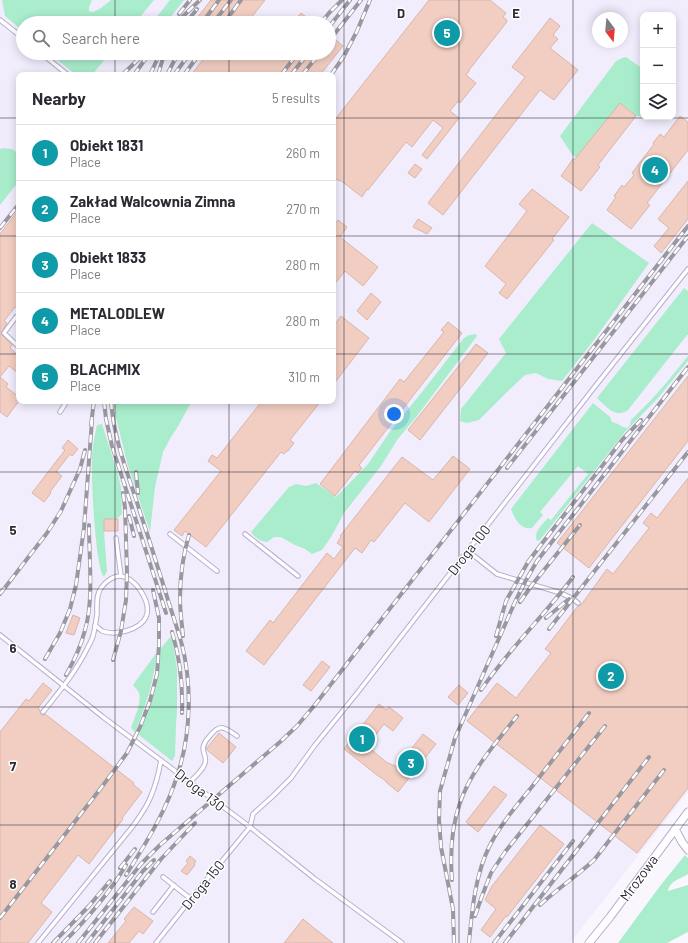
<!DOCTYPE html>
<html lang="en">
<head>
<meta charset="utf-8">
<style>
  :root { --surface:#fff; --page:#f2f2f3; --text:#2b2b33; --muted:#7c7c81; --line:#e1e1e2; --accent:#7c3aed }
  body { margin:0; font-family:Barlow,sans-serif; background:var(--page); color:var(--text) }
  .controls { position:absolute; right:12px; top:12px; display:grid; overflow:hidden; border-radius:8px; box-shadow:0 2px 10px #0003 }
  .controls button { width:36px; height:36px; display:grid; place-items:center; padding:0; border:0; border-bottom:1px solid var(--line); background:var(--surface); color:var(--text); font:20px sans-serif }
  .compass { position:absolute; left:592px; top:12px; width:36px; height:36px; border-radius:50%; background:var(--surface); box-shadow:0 2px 10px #0003; rotate:164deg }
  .you { position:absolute; left:394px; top:414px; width:14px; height:14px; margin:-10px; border:3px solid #fff; border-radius:50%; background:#1a73e8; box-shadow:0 0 0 6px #1a73e833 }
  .badge { display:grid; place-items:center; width:26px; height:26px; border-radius:50%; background:var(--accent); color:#fff; font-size:13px; font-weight:700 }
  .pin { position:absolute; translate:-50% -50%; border:2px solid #fff; box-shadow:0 1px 4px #0006 }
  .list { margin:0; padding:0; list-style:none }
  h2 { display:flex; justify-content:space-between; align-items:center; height:52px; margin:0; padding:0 16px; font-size:17px }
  h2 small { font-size:13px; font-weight:400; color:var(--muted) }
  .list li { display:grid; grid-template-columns:26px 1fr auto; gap:12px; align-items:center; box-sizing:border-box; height:56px; padding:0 16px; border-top:1px solid var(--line) }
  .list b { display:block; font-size:15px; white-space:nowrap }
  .list p { margin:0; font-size:13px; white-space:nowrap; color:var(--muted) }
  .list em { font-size:13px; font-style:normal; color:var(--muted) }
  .icon { flex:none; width:22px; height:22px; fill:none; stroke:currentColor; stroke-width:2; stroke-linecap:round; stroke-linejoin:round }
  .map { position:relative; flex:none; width:688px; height:943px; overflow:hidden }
  .search { position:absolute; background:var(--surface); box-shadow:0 2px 10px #0003; left:16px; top:16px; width:320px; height:44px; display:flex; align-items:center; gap:10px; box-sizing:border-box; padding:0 14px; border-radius:22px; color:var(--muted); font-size:15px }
  .panel { position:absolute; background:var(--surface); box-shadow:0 2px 10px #0003; left:16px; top:72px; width:320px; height:332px; border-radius:8px }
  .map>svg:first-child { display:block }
  .built { fill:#f1edfd; fill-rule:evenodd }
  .green { fill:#a9edcc }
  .building { fill:#f2cec2; stroke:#d9b6aa }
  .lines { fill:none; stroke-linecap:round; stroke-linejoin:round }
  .lane-casing { stroke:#b8b0ce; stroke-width:5.5 }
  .street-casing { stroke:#b8b0ce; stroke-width:9 }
  .lane { stroke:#fff; stroke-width:3.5 }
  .street { stroke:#fff; stroke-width:7 }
  .rail-casing { stroke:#99979f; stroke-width:4 }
  .rail { stroke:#fff; stroke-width:2.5; stroke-dasharray:8; stroke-linecap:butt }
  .grid { fill:none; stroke:#2d2a36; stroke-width:1; stroke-opacity:0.55 }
  .labels { text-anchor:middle; stroke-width:3; stroke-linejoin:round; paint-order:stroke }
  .street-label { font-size:14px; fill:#2d2a36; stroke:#fff }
  .grid-label { font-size:13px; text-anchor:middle; font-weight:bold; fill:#2d2a36; stroke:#fff; stroke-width:3; stroke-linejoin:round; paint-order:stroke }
</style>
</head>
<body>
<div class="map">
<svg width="688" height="943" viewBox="0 0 688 943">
  <rect width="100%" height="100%" fill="#f9f7fd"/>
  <path class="built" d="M0 0H688V792L570 943H0ZM643 15H673V117H643ZM598 18H622V42H598ZM23 23H329V53H23ZM19 75H333V401H19Z"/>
  <path class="green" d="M2 0H92L89 7V11L93 12 101 8 111 0H154L135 23H23V31L5 16Z
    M170 0H184L166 23H152Z
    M49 53H110L92 75H76Z
    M626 57 643 69V117L636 116 620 103 577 157 573 156 560 136 616 61 622 58Z
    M3 148 12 149 19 154V181L0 205V149Z
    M592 223 649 263 594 340 562 381 548 379 536 373 525 375 506 393 479 420 467 423 460 421 461 409 506 353 499 339Z
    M684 288 688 291V335H687L628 410C615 419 606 406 597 398Z
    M476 334 477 336 417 416 397 440 381 466 344 513 331 537 322 550 312 554 305 549 295 545 281 537H274L267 542C260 541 255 538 251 532L289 487 296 484 306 486 316 483 336 497 368 464 389 433 422 392 464 338 469 335Z
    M688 356V361L658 398 625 432 540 540 537 541C533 532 542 525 548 518L551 520 588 474 578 466 540 512 543 515 532 528C520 530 515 519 511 509L593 403 610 417 612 422C618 423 621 427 627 428L630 425 631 420 652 399 667 382Z
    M114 401H192L177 428 171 437 163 452 155 487 150 532 128 466 115 414Z
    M102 424 118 474 121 488 122 514 104 531 107 571 104 577C95 568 91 475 92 458 92 447 95 436 97 425Z
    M172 635 177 670V710L176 724 175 756 172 761 139 735 153 696 158 676 161 648Z
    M157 652C153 683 147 704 135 732L131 728C134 719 142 702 139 693 138 690 135 688 133 685Z
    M685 855 688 858V874C681 879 670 880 668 891L688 885V932L667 943H618L660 886Z"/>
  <path class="building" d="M211 0H265L247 23H193Z
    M429 0H490L506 13 503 17 507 20 506 23 469 70V71L466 75 476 83 460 103 458 101 450 111 459 118 427 159 422 155 443 128 433 120 412 147 406 142 368 190 367 189 362 197 340 180 339 181 333 177V122Z
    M301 13 314 23H293Z
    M550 18 560 26 553 35 558 39 550 48 578 70 554 100 540 90 443 215 428 203 525 77 512 67Z
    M329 34 343 46 320 75H191L208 53H246L254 59 259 53H329Z
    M620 103 636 116 598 165 600 167 581 191 561 176 573 159 574 160Z
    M680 116 688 122V150L647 203 650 205 631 229 607 210 616 197 614 196 622 185 624 187 634 175 632 173 654 144 653 143 660 134 664 137Z
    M415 164 422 169 415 178 408 173Z
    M688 181V219L661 253 654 246 669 228 658 219Z
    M532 189 569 217 552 239 554 240 507 299 499 293 506 284 485 266 527 211 519 204Z
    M19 209V310L15 307 4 321 7 323 1 333 2 335 12 345 10 348 19 356V374L9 366 0 377 8 384 6 387 19 397V401L7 417 0 412V234Z
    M418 219 432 228 427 234 413 227Z
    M338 220 347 227 340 237 378 267 363 286 345 271 333 286V227Z
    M371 293 381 302 367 320 357 311Z
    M341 316 369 338 333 385V327Z
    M448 322 462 333 359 465 362 468 358 473 355 471 335 496 320 484 400 379 404 382 444 332 441 330Z
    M476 344 488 353 420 440 408 430Z
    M688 376V441L589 568 557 543Z
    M262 401H321L290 440 294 443 288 451H287L284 454 281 452 206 547 185 531 182 536 174 530 221 471 208 461 212 455 217 458Z
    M68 440 78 449 72 456 70 454 56 472 62 476 50 492 51 493 44 502 32 493 65 450 62 448Z
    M453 456 470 469 429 522 405 503 374 542 371 540 362 553 355 548 264 665 246 651 270 620 273 623 327 553 334 559 343 547 337 543 341 537 340 536 402 457 433 480Z
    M688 478V788L637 853 467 721 497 683 516 698 551 653 545 649 578 606 581 605 607 569 613 574 649 528 643 523 651 513 657 518Z
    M104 519H118V531H104Z
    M73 615 80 618 74 635 66 633Z
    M322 661 330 667 311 691 303 685Z
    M43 683 52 690 38 708 40 710V712L41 714 43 715 45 714 134 783 133 784 142 792 122 818 123 819 89 864 78 855 41 903 52 912 28 943H0V732L26 699 29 701Z
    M459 685 468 693 458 705 448 697Z
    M379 704 386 710 389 707 403 718 393 731 384 724 367 746 386 762 397 767 423 734 436 744 398 792 386 782V781L377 775 344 749Z
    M219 733 236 747 223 763 206 749Z
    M494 786 507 795 478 832 466 822Z
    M540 825 564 844 507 917 506 916 490 937 481 930 496 909 485 900 492 886Z
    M190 856 196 861 194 864 195 865 187 875 181 871 188 863 186 861Z
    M134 907 153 921 143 934 139 931 129 943H108L126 921 124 919Z
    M303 919 314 928 333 943H284Z"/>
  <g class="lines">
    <defs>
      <path id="lane" d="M0 20 23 38
        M41 53 68 75
        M19 319 16 317 4 333 19 347
        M60 412 67 401
        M170 534 217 571
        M245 534 298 576
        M116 538 121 576
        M468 551 497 574 561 593 573 599 578 603
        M0 635 103 717 250 827 315 879 402 943
        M43 712C59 692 75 673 87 649 89 645 92 640 93 636 95 629 96 621 97 614 97 606 96 595 101 588 105 582 114 575 121 576 136 578 152 603 146 617 140 630 115 636 102 631 100 629 97 627 95 625
        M190 782C195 777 204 769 205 763 207 758 203 753 203 748 204 743 206 740 209 737 220 723 224 727 237 736
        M163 877 191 899
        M153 912 174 885
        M38 943 133 826C140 816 147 807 151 796 156 784 159 772 161 760
        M156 943 203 884 250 827 253 814 273 796 291 778 315 745 358 692 593 389 688 269"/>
      <path id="street" d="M675 829 682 842 688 850
        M589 943 610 917 688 812"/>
    </defs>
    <use href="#lane" class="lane-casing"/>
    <use href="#street" class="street-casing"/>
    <use href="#lane" class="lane"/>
    <use href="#street" class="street"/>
    <defs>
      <path id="rail" d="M179 14 190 0
        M176 23 200 0
        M186 23 197 9
        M202 23 219 0
        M213 23 231 0
        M224 23 241 0
        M321 23 329 13 342 0
        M329 27 350 0
        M329 41 361 0
        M122 75 145 53
        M134 75 146 58
        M150 75 160 53
        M158 75 163 58 167 53
        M167 75 174 61 180 53
        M174 75 190 53
        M184 75 200 53
        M281 75 298 53
        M291 75 308 53
        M302 75 320 53
        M331 75 344 56 357 31 370 0
        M0 228 19 204
        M104 401 106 419 112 446 166 613
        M111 401C114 442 129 476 141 515 149 539 157 565 165 590 170 608 177 626 182 645 192 685 191 733 178 773 167 810 146 843 126 875
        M91 425 94 401
        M507 468 688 236
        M136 472 138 493
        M129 516 134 536
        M0 594 47 533 61 511 80 469 85 450
        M520 602 532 585 580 525
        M546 618 569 599
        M549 629 688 452
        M172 632C180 658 183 685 182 713
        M183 636C182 624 180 612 180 599 180 578 183 555 189 535
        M496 636 506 601 528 562 540 546 606 461 622 440 641 420
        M45 659 60 633 70 609 76 585 84 528 92 420
        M113 660 121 631 126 600 127 572 125 508 123 493
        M66 675C74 661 81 646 85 630 94 600 89 557 89 525
        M481 690C508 650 544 616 573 577
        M120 868 135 849
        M452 880C450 854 451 828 460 803 471 770 496 743 517 716
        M540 905C557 889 577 876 594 860L664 770
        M475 916 482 896 491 873 505 852 605 726
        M0 918 101 788 127 753 140 727 150 701 157 674 159 645V618L153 590
        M53 943 89 906 110 881
        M63 943C87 919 109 894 126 865
        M78 943 141 864 160 845 280 742 297 726 314 706 688 226
        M87 943 143 871 154 860
        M95 943 161 859 195 823
        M454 943 453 909 441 847 439 820 440 791 455 738 515 602 525 582 537 561 688 367
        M469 943C472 910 475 875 490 845 501 824 516 806 531 788 550 763 570 738 589 713
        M494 943 573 841
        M505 943 649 757"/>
    </defs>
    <use href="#rail" class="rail-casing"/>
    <use href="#rail" class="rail"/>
  </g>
  <path class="grid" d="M115 0V23M229 0V23M344 0V943M459 0V943M573 0V943M115 53V75M229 53V75M0 118H19M333 118H688M0 236H19M333 236H688M0 354H19M333 354H688M115 401V943M229 401V943M0 472H688M0 589H688M0 707H688M0 825H688"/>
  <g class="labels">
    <g class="street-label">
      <text transform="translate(469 550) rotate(-52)" y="5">Droga 100</text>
      <text transform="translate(200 790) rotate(38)" y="5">Droga 130</text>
      <text transform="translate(639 878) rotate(-54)" y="5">Mrozowa</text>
      <text transform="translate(203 885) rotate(-51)" y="5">Droga 150</text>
    </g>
  </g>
  <g class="grid-label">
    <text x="401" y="18">D</text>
    <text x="516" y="18">E</text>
    <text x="13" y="535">5</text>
    <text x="13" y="653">6</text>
    <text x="13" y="771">7</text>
    <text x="13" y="889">8</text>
  </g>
</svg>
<div class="controls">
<button>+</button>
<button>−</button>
<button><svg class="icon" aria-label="layers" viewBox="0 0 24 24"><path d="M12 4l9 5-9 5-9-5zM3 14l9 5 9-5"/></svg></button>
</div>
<svg class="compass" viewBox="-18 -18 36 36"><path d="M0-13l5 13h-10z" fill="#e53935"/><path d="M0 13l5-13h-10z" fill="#7c7c81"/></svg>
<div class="you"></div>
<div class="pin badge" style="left:362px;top:739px;background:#0f9aa8">1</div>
<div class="pin badge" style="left:611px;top:676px;background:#0f9aa8">2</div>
<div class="pin badge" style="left:411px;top:763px;background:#0f9aa8">3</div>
<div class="pin badge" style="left:655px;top:170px;background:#0f9aa8">4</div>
<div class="pin badge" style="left:447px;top:33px;background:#0f9aa8">5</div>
<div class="search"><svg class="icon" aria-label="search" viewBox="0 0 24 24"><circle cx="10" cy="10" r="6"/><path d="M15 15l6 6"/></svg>Search here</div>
<section class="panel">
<h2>Nearby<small>5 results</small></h2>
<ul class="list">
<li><span class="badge" style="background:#0f9aa8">1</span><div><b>Obiekt 1831</b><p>Place</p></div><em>260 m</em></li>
<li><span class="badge" style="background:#0f9aa8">2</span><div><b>Zakład Walcownia Zimna</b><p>Place</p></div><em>270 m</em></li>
<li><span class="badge" style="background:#0f9aa8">3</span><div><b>Obiekt 1833</b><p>Place</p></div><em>280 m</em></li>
<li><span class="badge" style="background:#0f9aa8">4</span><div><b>METALODLEW</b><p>Place</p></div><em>280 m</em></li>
<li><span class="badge" style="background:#0f9aa8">5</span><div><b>BLACHMIX</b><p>Place</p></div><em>310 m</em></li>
</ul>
</section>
</div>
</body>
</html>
